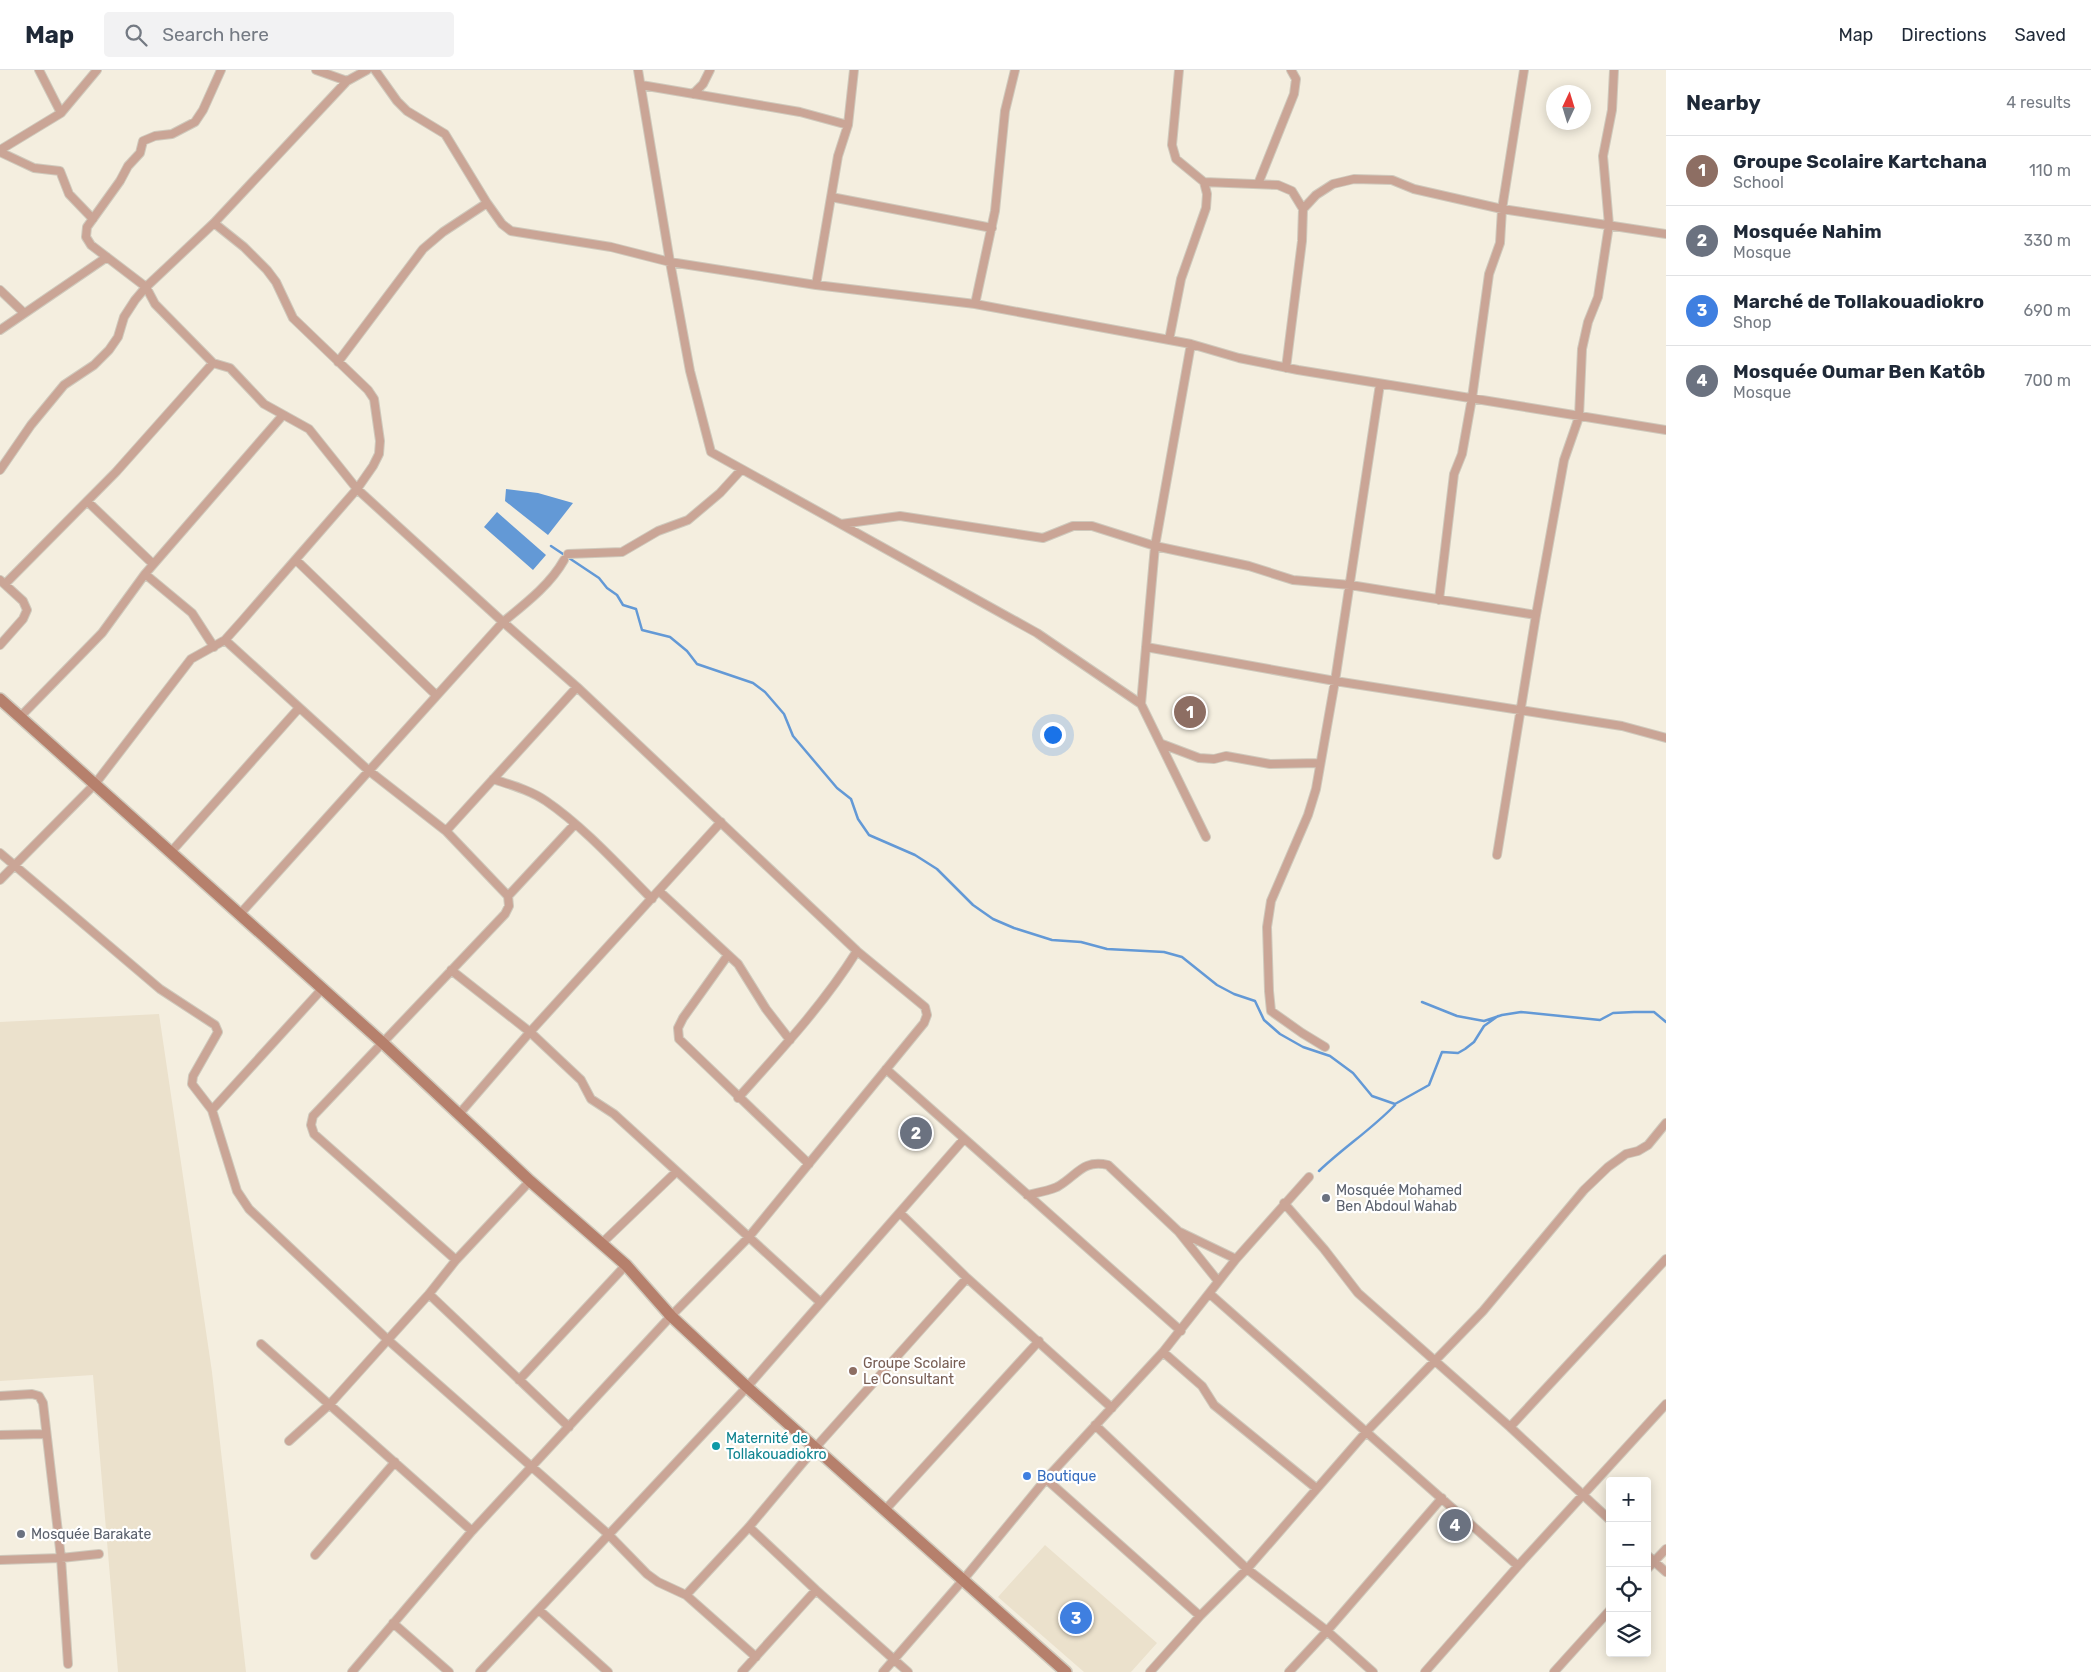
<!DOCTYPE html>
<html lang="en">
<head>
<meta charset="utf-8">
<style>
  :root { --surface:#fff; --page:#f2f2f3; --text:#1f2937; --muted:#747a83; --line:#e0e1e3; --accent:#b54e26 }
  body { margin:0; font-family:Rubik,sans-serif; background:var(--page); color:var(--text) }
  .controls { position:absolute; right:15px; bottom:15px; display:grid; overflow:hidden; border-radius:5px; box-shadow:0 2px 12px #0003 }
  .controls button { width:45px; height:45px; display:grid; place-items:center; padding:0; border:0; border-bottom:1px solid var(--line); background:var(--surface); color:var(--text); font:25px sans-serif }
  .compass { position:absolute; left:1546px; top:15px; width:45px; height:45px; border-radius:50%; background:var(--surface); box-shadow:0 2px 12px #0003; rotate:4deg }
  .you { position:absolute; left:1052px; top:664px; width:18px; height:18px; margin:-12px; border:4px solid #fff; border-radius:50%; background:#1a73e8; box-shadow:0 0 0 8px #1a73e833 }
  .badge { display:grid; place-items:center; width:32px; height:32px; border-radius:50%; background:var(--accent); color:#fff; font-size:16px; font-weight:700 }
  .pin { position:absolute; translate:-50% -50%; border:2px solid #fff; box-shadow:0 1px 5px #0006 }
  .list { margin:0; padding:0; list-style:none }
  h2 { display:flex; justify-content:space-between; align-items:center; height:65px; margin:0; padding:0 20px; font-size:21px }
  h2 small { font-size:16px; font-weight:400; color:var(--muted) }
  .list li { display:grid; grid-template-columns:32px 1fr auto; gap:15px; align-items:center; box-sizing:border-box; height:70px; padding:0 20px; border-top:1px solid var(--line) }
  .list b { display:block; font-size:19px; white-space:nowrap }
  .list p { margin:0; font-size:16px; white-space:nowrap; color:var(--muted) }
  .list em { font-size:16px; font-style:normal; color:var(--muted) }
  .icon { flex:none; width:28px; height:28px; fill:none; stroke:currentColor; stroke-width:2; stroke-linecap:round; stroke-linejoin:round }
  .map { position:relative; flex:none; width:1666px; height:1602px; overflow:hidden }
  header { display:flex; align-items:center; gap:30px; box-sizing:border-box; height:70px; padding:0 25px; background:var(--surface); border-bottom:1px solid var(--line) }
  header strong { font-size:24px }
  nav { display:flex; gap:28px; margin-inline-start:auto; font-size:18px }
  .search { width:350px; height:45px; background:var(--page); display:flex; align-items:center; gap:12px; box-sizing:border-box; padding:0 18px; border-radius:5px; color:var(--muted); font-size:19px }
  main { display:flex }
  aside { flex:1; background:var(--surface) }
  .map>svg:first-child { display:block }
  .built { fill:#ebe1cc }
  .water { fill:#6399d6 }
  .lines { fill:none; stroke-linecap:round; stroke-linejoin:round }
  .stream { stroke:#6399d6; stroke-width:2.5 }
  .street-casing { stroke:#cfc9bc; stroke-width:10 }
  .secondary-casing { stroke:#cfc9bc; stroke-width:14 }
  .street { stroke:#caa596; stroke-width:8 }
  .secondary { stroke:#b6806c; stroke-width:11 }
  .worship-dot { fill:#6b7280; stroke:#fff; stroke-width:2 }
  .education-dot { fill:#8d6e63; stroke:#fff; stroke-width:2 }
  .culture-dot { fill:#0f9aa8; stroke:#fff; stroke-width:2 }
  .shop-dot { fill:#3f7fe0; stroke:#fff; stroke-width:2 }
  .labels { text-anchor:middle; stroke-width:4.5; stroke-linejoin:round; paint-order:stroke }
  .worship-label { font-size:14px; fill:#5b616d; stroke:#fff; text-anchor:start }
  .education-label { font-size:14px; fill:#785e54; stroke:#fff; text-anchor:start }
  .culture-label { font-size:14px; fill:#0d838f; stroke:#fff; text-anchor:start }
  .shop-label { font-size:14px; fill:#366cbe; stroke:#fff; text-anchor:start }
</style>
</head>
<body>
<header>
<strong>Map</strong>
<div class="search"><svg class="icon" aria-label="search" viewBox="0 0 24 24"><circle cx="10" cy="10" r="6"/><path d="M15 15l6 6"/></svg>Search here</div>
<nav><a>Map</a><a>Directions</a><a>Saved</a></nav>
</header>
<main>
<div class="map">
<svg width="1666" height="1602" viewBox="0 0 1666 1602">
  <rect width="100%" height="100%" fill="#f4eedf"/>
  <path class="built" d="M159 944 212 1302 246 1602H118L93 1305 0 1311V952Z
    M1045 1475 1157 1573 1131 1602H1084L998 1527Z"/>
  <path class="water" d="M506 419 538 423 573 433 548 465 505 431Z
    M497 442 546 485 533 500 484 457Z"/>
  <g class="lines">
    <path class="stream" d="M551 476 599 508 607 518 617 525 623 535 636 539 642 560 670 567 687 581 697 594 753 613 765 622 784 644 793 666 837 718 851 729 858 749 869 765 915 785 937 799 973 835 993 849 1014 858 1052 870 1081 872 1107 879 1164 882 1182 887 1217 915 1234 924 1255 931 1264 950 1280 964 1303 977 1330 986 1353 1003 1372 1026 1395 1034 1429 1015 1442 982 1458 983 1465 979 1474 972 1484 956 1498 946
      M1422 932 1457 946 1484 951 1502 945 1521 942 1600 950 1613 943 1634 942H1654L1666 952
      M1319 1101C1343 1078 1372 1059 1395 1035"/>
    <defs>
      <path id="street" d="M39 0 61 43
        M221 0 203 40 195 52 172 64 155 66 143 71 140 83 128 96 120 111 87 157 86 167 91 175 146 217 155 234 213 293 230 298 264 334 309 359 357 419 503 552 577 617 857 881 925 937 927 945 924 953 748 1168 671 1246 472 1461 352 1602
        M316 0 347 11
        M375 0 397 31 407 41 445 64 487 133 502 154 511 161 611 177 670 192 816 215 975 234 1191 274 1239 288 1298 300 1666 360
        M638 0 670 192 690 301 711 382 1037 563 1141 634 1206 767
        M641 15 800 42 848 55
        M693 24 703 14 710 0
        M0 80 61 43 97 0
        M0 82 34 98 60 101 69 124 93 149
        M1204 112 1278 115 1292 121 1303 139 1302 171 1286 298
        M1258 114 1294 24 1296 9 1291 0
        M831 127 992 158
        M1303 139 1316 125 1333 114 1354 109 1392 110 1414 119 1502 139 1666 164
        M816 215 838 86 848 55 854 0
        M0 220 23 242
        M975 234 995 141 1005 41 1015 0
        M0 260 107 187
        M1169 270 1181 209 1206 138 1207 124 1204 112 1176 89 1172 75 1179 0
        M338 292 423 179 443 162 487 133
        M0 400 31 355 64 315 94 295 109 280 118 267 124 247 135 230 146 217 214 153 347 11 367 0
        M88 432 153 494
        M841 454 900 446 1043 468 1073 456H1092L1155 476 1249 496 1293 510 1350 515 1536 545
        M568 484 622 482 658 461 688 450 720 423 741 400
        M296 490 436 625
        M145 504 192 543 214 577
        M0 510 23 531 27 540 23 549 0 575
        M5 514 116 402 213 293
        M1439 530 1454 404 1462 384 1472 328 1489 204 1500 173 1502 139 1524 0
        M225 570 368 700 446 761 508 826 509 836 505 844 313 1046 311 1055 314 1064 456 1190
        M1146 577 1335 611 1622 656 1666 668
        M1141 634 1155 476 1191 274
        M20 647 102 563 145 504 283 345
        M1162 674 1199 688 1214 689 1226 686 1270 694 1320 693
        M493 709C511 715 530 720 546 731 584 757 619 796 652 829
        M446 761 577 617
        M171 782 299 638
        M0 783 160 919 215 955 218 962 193 1006 192 1014 212 1040 237 1121 249 1139 388 1270 608 1464 647 1504 658 1512 686 1525 756 1587
        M1497 785 1536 545 1564 390 1579 347 1582 279 1588 252 1598 227 1609 155 1603 86 1612 40 1614 0
        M0 810 95 714 191 589 225 570 242 551 357 419 373 396 379 384 380 371 374 329 368 320 293 248 276 212 267 200 244 177 214 153
        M659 821 738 894 766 939 790 970
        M508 826 575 754
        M240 844 503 552C525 534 550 515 564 490
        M728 885 683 948 678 958 679 969 809 1094
        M451 900 530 962 581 1010 591 1029 614 1044 820 1232
        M1325 977 1302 963 1271 941 1269 921 1267 857 1271 831 1308 745 1316 719 1335 611 1380 314
        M886 999 1181 1261
        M738 1028C781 980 823 935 857 881
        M212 1040 322 919
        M460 1043 530 962 721 752
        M1027 1125C1036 1123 1048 1121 1057 1117 1077 1106 1082 1089 1108 1095L1178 1161 1218 1211
        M1284 1133 1324 1179 1358 1223 1510 1357 1610 1450
        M900 1143 967 1208 1112 1338
        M1180 1162 1236 1189
        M602 1173 676 1102
        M429 1224 569 1357
        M1210 1224 1518 1496
        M261 1274 472 1461
        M1163 1282 1202 1316 1214 1335 1316 1418
        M519 1310 626 1195
        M0 1326 32 1324 39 1326 43 1333 61 1488 68 1594
        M1095 1355 1247 1499 1327 1561 1373 1602
        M1510 1357 1666 1189
        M0 1365 45 1364
        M289 1371 330 1334 429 1224 456 1190 530 1111
        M1046 1409 1200 1546
        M885 1440 1039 1271
        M749 1457 816 1520 908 1602
        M315 1485 395 1392
        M1647 1485 1666 1502
        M0 1490 61 1488 99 1484
        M1647 1499 1666 1479
        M686 1525 749 1457 815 1378 967 1208
        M539 1540 608 1602
        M393 1553 449 1602
        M480 1602 747 1317 964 1069
        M742 1602 816 1520
        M883 1602 963 1510 1046 1409 1163 1282 1236 1189 1309 1107
        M1150 1602 1200 1546 1247 1499 1367 1361 1483 1241 1584 1120 1608 1097 1626 1084 1638 1081 1648 1075 1666 1053
        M1289 1602 1327 1561 1442 1428
        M1425 1602 1518 1496 1666 1334
        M1554 1602 1610 1540"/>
      <path id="secondary" d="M0 629 384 974 530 1111 626 1195 671 1246 747 1317 1066 1602"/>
    </defs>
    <use href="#street" class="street-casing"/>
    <use href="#secondary" class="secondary-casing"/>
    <use href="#street" class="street"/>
    <use href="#secondary" class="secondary"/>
  </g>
  <g class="worship-dot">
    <circle cx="1326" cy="1128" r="5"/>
    <circle cx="21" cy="1464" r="5"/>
  </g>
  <circle class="education-dot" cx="853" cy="1301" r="5"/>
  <circle class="culture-dot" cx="716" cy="1376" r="5"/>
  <circle class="shop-dot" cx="1027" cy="1406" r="5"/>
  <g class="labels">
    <g class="worship-label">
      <text x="1336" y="1125">Mosquée Mohamed<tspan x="1336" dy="16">Ben Abdoul Wahab</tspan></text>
      <text x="31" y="1469">Mosquée Barakate</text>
    </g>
    <g class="education-label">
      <text x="863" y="1298">Groupe Scolaire<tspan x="863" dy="16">Le Consultant</tspan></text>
    </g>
    <g class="culture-label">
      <text x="726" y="1373">Maternité de<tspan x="726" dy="16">Tollakouadiokro</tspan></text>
    </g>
    <g class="shop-label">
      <text x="1037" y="1411">Boutique</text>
    </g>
  </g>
</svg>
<div class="controls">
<button>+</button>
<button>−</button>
<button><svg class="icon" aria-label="locate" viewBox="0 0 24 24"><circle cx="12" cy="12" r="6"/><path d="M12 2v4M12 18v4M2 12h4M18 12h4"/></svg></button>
<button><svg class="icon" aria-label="layers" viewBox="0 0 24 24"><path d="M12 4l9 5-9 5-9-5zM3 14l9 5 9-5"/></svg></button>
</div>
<svg class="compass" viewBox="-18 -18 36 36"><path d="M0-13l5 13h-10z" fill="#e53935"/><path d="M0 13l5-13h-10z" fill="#747a83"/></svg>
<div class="you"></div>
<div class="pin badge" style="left:1190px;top:642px;background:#8d6e63">1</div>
<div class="pin badge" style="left:916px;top:1063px;background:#6b7280">2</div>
<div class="pin badge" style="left:1076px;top:1548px;background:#3f7fe0">3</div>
<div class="pin badge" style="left:1455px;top:1455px;background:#6b7280">4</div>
</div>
<aside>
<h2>Nearby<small>4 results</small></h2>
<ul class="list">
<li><span class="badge" style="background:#8d6e63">1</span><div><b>Groupe Scolaire Kartchana</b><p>School</p></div><em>110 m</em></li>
<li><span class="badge" style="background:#6b7280">2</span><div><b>Mosquée Nahim</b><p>Mosque</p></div><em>330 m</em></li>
<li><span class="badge" style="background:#3f7fe0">3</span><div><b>Marché de Tollakouadiokro</b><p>Shop</p></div><em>690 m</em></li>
<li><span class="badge" style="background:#6b7280">4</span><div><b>Mosquée Oumar Ben Katôb</b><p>Mosque</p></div><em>700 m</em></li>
</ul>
</aside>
</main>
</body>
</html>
